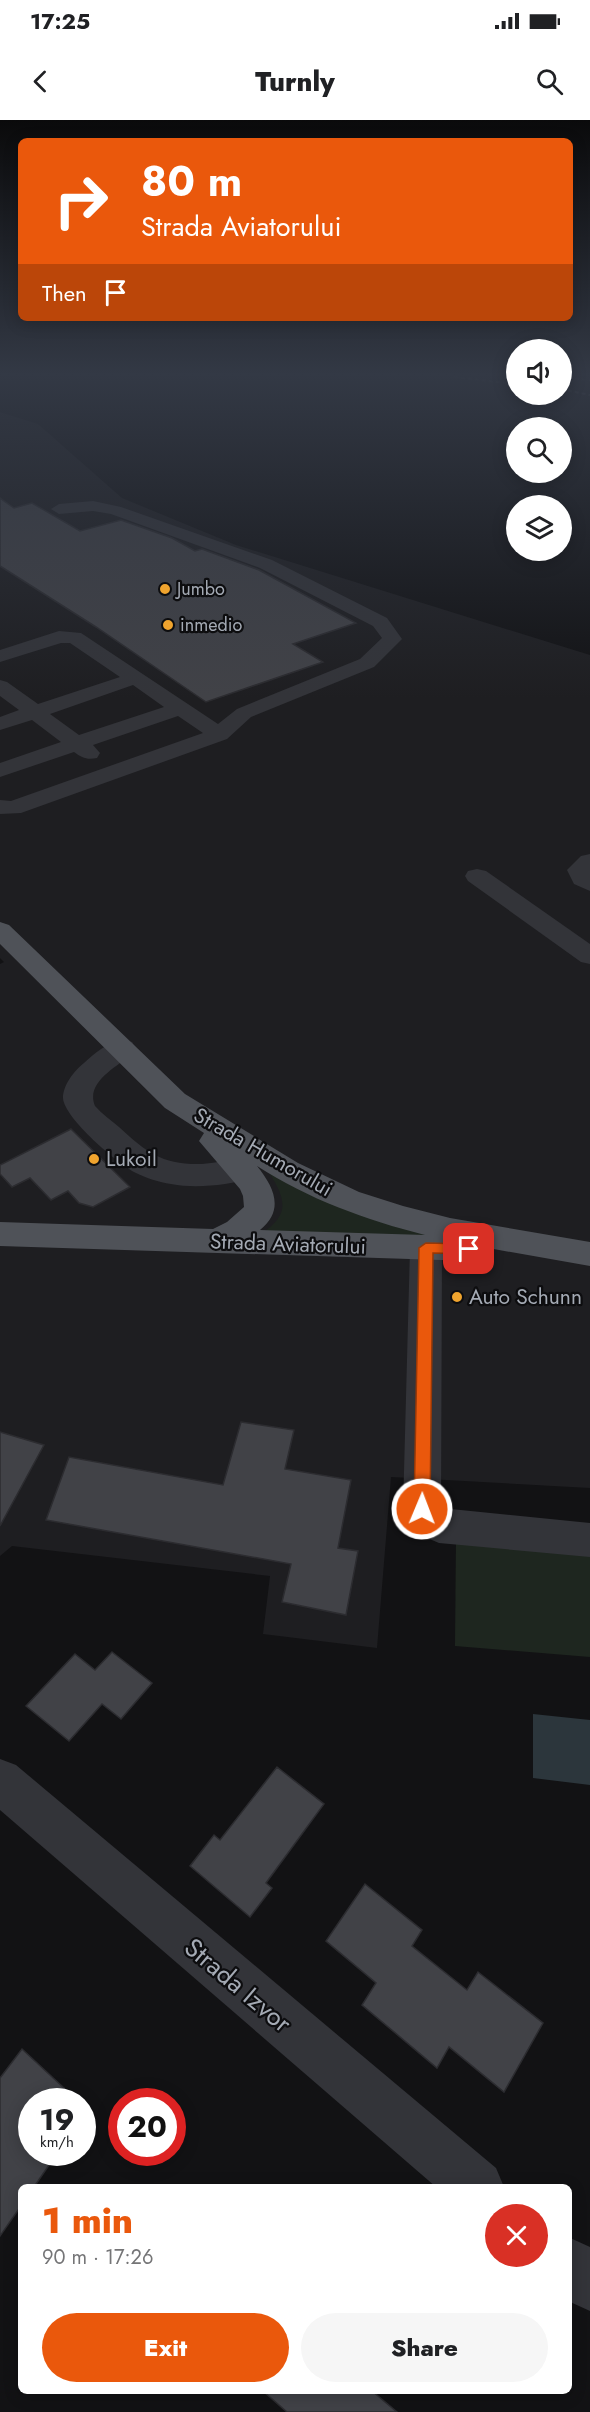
<!DOCTYPE html>
<meta charset="utf-8">
<style>
body{margin:0;font-family:Jost,sans-serif;background:#f6f6f6;color:#202124;height:100vh;display:flex;flex-direction:column;font-size:22px;white-space:nowrap}
*{box-sizing:border-box;margin:0}
p{font-size:20px;color:#757577}
.icon{flex:none;width:33px;height:33px;fill:none;stroke:currentColor;stroke-width:2;stroke-linecap:round;stroke-linejoin:round}
.map{position:relative;flex:1;overflow:hidden}
.panel{position:absolute;left:18px;top:2064px;width:554px;height:210px;display:flex;flex-direction:column;background:#fff;border-radius:9px;box-shadow:0 3px 15px #0003}
.panel>*{flex:none}
.banner{position:absolute;left:18px;top:18px;width:555px;height:183px;border-radius:9px;box-shadow:0 3px 15px #0003;background:#ea580c;color:#fff;overflow:hidden}
.buttons{position:absolute;left:506px;top:219px;display:grid;gap:12px}
.buttons a{display:grid;place-items:center;width:66px;height:66px;border-radius:50%;background:#fff;box-shadow:0 3px 15px #0003;font-size:30px}
.speed{position:absolute;left:18px;top:1968px;display:flex;gap:12px;font-size:30px;font-weight:700;text-align:center}
.speed>*{display:grid;place-content:center;width:78px;height:78px;border-radius:50%;background:#fff;box-shadow:0 3px 15px #0003;line-height:1}
.speed small{font-size:15px;font-weight:400}
.speed .limit{border:9px solid #d22;background:#fff;color:#111}
.pin{position:absolute;display:grid;place-items:center;width:51px;height:51px;color:#fff;margin:-26px;border-radius:12px;box-shadow:0 3px 9px #0006}
.me{position:absolute;width:66px;margin:-33px;rotate:1deg;stroke-linejoin:round;filter:drop-shadow(0 0 4px #0008)}
.turn{display:flex;align-items:center;gap:21px;height:126px;padding:0 24px;font-size:27px}
.turn .icon{width:78px;height:78px;stroke-width:2.5}
.turn b{display:block;font-size:42px;line-height:51px}
.then{display:flex;align-items:center;height:57px;padding:0 24px;background:#0003;gap:12px;font-size:22px}
.round{display:grid;place-items:center;flex:none;width:63px;height:63px;border-radius:32px;background:#f6f6f6}
.overview{display:flex;align-items:center;justify-content:space-between;height:102px;padding:0 24px}
h1{font-size:36px;font-weight:800;line-height:45px;color:#ea580c}
.primary-button{display:flex;gap:12px;margin-top:auto;padding:12px 24px}
.primary-button a{flex:1;height:69px;border-radius:36px;background:#ea580c;color:#fff;font-size:24px;font-weight:800;line-height:69px;text-align:center}
.primary-button a+a{background:#f6f6f6;color:#202124}
.status{display:flex;justify-content:space-between;align-items:center;height:42px;padding:0 30px;background:#fff;direction:ltr}
.status svg{height:16px;fill:currentColor}
header{display:flex;justify-content:space-between;align-items:center;height:78px;padding:0 24px;background:#fff;font-size:27px;font-weight:800}
.map>svg:first-child{display:block}
.built{fill:#1e1e21}
.green{fill:#1e261f}
.water{fill:#2c363c}
.building{fill:#414247;stroke:#2c2c30;stroke-width:1.5}
.lines{fill:none;stroke-linecap:round;stroke-linejoin:round}
.minor{fill:#333439;fill-rule:evenodd}
.major{fill:#4f5258;fill-rule:evenodd}
.rail{stroke:#4a4c52;stroke-width:2;stroke-dasharray:4 3;stroke-linecap:butt}
.route{fill:#ea580c;stroke:#983908;stroke-width:1.5}
.poi-dot{fill:#f0a42e;stroke:#0d0d0f;stroke-width:2}
.labels{text-anchor:middle;stroke-width:4.5;stroke-linejoin:round;paint-order:stroke}
.far-poi-label{font-size:18px;fill:#a4aab4;stroke:#0d0d0f;text-anchor:start}
.street-label{font-size:21px;fill:#a4aab4;stroke:#0d0d0f}
.poi-label{font-size:21px;fill:#a4aab4;stroke:#0d0d0f;text-anchor:start}
.near-street-label{font-size:26px;fill:#a4aab4;stroke:#0d0d0f}
</style>
<div class="status"><b>17:25</b><svg viewBox="0 0 49 12"><path d="M0 12V9h3v3zM5 12V6h3v6zM10 12V3h3v9zM15 12V0h3v12zM26 1h20v11H26zM47 4h2v5h-2z"/></svg></div>
<header><svg class="icon" aria-label="back" viewBox="0 0 24 24"><path d="M15 5l-7 7 7 7"/></svg>Turnly<svg class="icon" aria-label="search" viewBox="0 0 24 24"><circle cx="10" cy="10" r="6"/><path d="M15 15l6 6"/></svg></header>
<div class="map">
<svg width="590" height="2292" viewBox="0 0 590 2292">
<rect width="100%" height="100%" fill="#121214"/>
<!-- built -->
<polygon class="built" points="0,292 38,304 122,378 236,425 590,535 590,1368 391,1357 377,1528 263,1514 270,1456 12,1426 0,1436 0,844 4,842 0,838"/>
<!-- green -->
<g class="green">
<path d="M268,1051L439,1116L256,1117C289,1097 289,1083 268,1051Z"/>
<polygon points="456,1417 590,1427 590,1537 455,1526"/>
</g>
<!-- water -->
<polygon class="water" points="533,1594 590,1600 590,1665 533,1658"/>
<!-- building -->
<g class="building">
<polygon points="0,378 14,388 32,383 80,411 121,400 172,418 195,431 202,429 259,450 356,503 293,524 323,542 206,582 96,507 0,446"/>
<polygon points="71,1009 130,1067 93,1087 79,1083 68,1071 51,1080 30,1058 12,1067 0,1054 0,1045"/>
<polygon points="241,1302 294,1310 285,1349 351,1360 338,1428 358,1431 346,1495 282,1482 291,1444 46,1400 69,1337 223,1365"/>
<polygon points="0,1312 44,1325 0,1406"/>
<polygon points="112,1532 152,1563 121,1599 102,1584 69,1621 26,1586 75,1534 95,1550"/>
<polygon points="277,1647 324,1684 266,1763 272,1768 250,1797 190,1746 214,1715 220,1720"/>
<polygon points="365,1764 422,1810 412,1826 467,1870 478,1852 543,1903 504,1972 449,1927 437,1948 362,1885 376,1863 326,1821"/>
<polygon points="22,1929 79,1982 32,1982 32,2032 58,2032 34,2067 21,2067 21,2086 0,2116 0,1958"/>
<polygon points="263,2271 372,2271 397,2292 287,2292"/>
</g>
<g class="lines">
<!-- minor -->
<g class="minor">
<path d="M93,381L121,387L272,440L387,498L402,519L374,547L251,597L227,619L21,693L0,694V680L11,681L203,613L178,596L93,625L100,633L97,638C87,640 82,638 74,632L0,657V643L61,622L32,600L0,610V597L19,590L0,576V560L7,562L38,584L120,557L70,523H61L0,542V530L59,511L81,513L218,604L237,589L360,539L382,518L373,506L260,448L111,394L93,391L59,394L51,389L59,384ZM133,565L164,587L79,615L50,594Z"/>
<polygon points="590,734 590,771 574,764 567,750 581,736"/>
<polygon points="477,749 486,751 590,824 590,844 581,842 468,761 465,756 468,751"/>
<path d="M122,919L132,922L136,928L132,934C117,947 85,962 95,986C102,994 111,1000 119,1007C147,1033 163,1045 202,1044C219,1043 236,1037 253,1042L257,1050L253,1058C227,1065 197,1069 171,1064C159,1062 146,1058 136,1053C118,1044 64,998 63,978C63,965 74,951 84,943C95,933 107,923 122,919Z"/>
<polygon points="426,1116 438,1119 442,1128 441,1388 590,1403 590,1437 439,1423 413,1412 403,1389 410,1128 414,1119"/>
<polygon points="0,1639 16,1645 496,2048 504,2067 436,2067 0,1690"/>
<polygon points="568,2117 590,2127 590,2191 568,2181"/>
</g>
<!-- major -->
<path class="major" d="M0,802L9,805L185,974L298,1043L359,1072L403,1086L450,1098L590,1122V1146L488,1128L484,1138L472,1141L0,1126V1102L213,1109L227,1102L244,1087L243,1076L240,1069L199,1021L204,1013L165,988L0,824ZM257,1046C308,1079 366,1100 425,1115L260,1110C285,1090 274,1067 257,1046Z"/>
<!-- rail -->
<g class="rail">
<polyline points="454,257 516,264"/>
<polyline points="561,258 590,260"/>
<polyline points="561,269 590,275"/>
</g>
</g>
<!-- sky -->
<linearGradient id="sky" x2="0" y2="1"><stop stop-color="#0a0a0b"/><stop offset="0.44" stop-color="#333945"/><stop offset="1" stop-color="#333945" stop-opacity="0"/></linearGradient>
<rect width="590" height="578" fill="url(#sky)"/>
<!-- route -->
<polygon class="route" points="426,1123 469,1124 475,1129 469,1134 433,1133 430,1389 428,1394 422,1396 417,1394 414,1389 419,1128"/>
<!-- markers -->
<g class="poi-dot">
<circle cx="165" cy="469" r="6"/>
<circle cx="168" cy="505" r="6"/>
<circle cx="94" cy="1039" r="6"/>
<circle cx="457" cy="1177" r="6"/>
</g>
<g class="labels">
<!-- far-poi labels -->
<g class="far-poi-label">
<text x="177" y="475">Jumbo</text>
<text x="180" y="511">inmedio</text>
</g>
<!-- street labels -->
<g class="street-label">
<text transform="translate(263 1032) rotate(30)" y="7">Strada Humorului</text>
<text transform="translate(288 1124) rotate(2)" y="7">Strada Aviatorului</text>
</g>
<!-- poi labels -->
<g class="poi-label">
<text x="106" y="1046">Lukoil</text>
<text x="469" y="1184">Auto Schunn</text>
</g>
<!-- near-street labels -->
<g class="near-street-label">
<text transform="translate(238 1865) rotate(40)" y="9">Strada Izvor</text>
</g>
</g>
</svg>
<div class="buttons">
<a><svg class="icon" aria-label="sound" viewBox="0 0 24 24"><path d="M4 9h4l5-4v14l-5-4H4zM17 9q2 3 0 6"/></svg></a>
<a><svg class="icon" aria-label="search" viewBox="0 0 24 24"><circle cx="10" cy="10" r="6"/><path d="M15 15l6 6"/></svg></a>
<a><svg class="icon" aria-label="layers" viewBox="0 0 24 24"><path d="M12 4l9 5-9 5-9-5zM3 14l9 5 9-5"/></svg></a>
</div>
<div class="speed"><div>19<small>km/h</small></div><div class="limit">20</div></div>
<div class="pin" style="left:469px;top:1129px;background:#d93025"><svg class="icon" aria-label="arrive" viewBox="0 0 24 24"><path d="M6 21V4h12l-3 4 3 4H6"/></svg></div>
<svg class="me" style="left:422px;top:1389px" viewBox="-20 -20 40 40"><circle r="17" fill="#ea580c" stroke="#fff" stroke-width="3"/><path d="M0-11L8 9 0 5-8 9z" fill="#fff"/></svg>
<div class="banner">
<div class="turn"><svg class="icon" aria-label="right" viewBox="0 0 24 24"><path d="M7 20v-9h11M14 6l5 5-5 5"/></svg><div><b>80 m</b>Strada Aviatorului</div></div>
<div class="then">Then<svg class="icon" aria-label="arrive" viewBox="0 0 24 24"><path d="M6 21V4h12l-3 4 3 4H6"/></svg></div>
</div>
<section class="panel">
<div class="overview"><div><h1>1 min</h1><p>90 m · 17:26</p></div><a class="round" style="background:#d93025;color:#fff"><svg class="icon" aria-label="close" viewBox="0 0 24 24"><path d="M6 6l12 12M18 6L6 18"/></svg></a></div>
<div class="primary-button"><a>Exit</a><a>Share</a></div>
</section>
</div>
